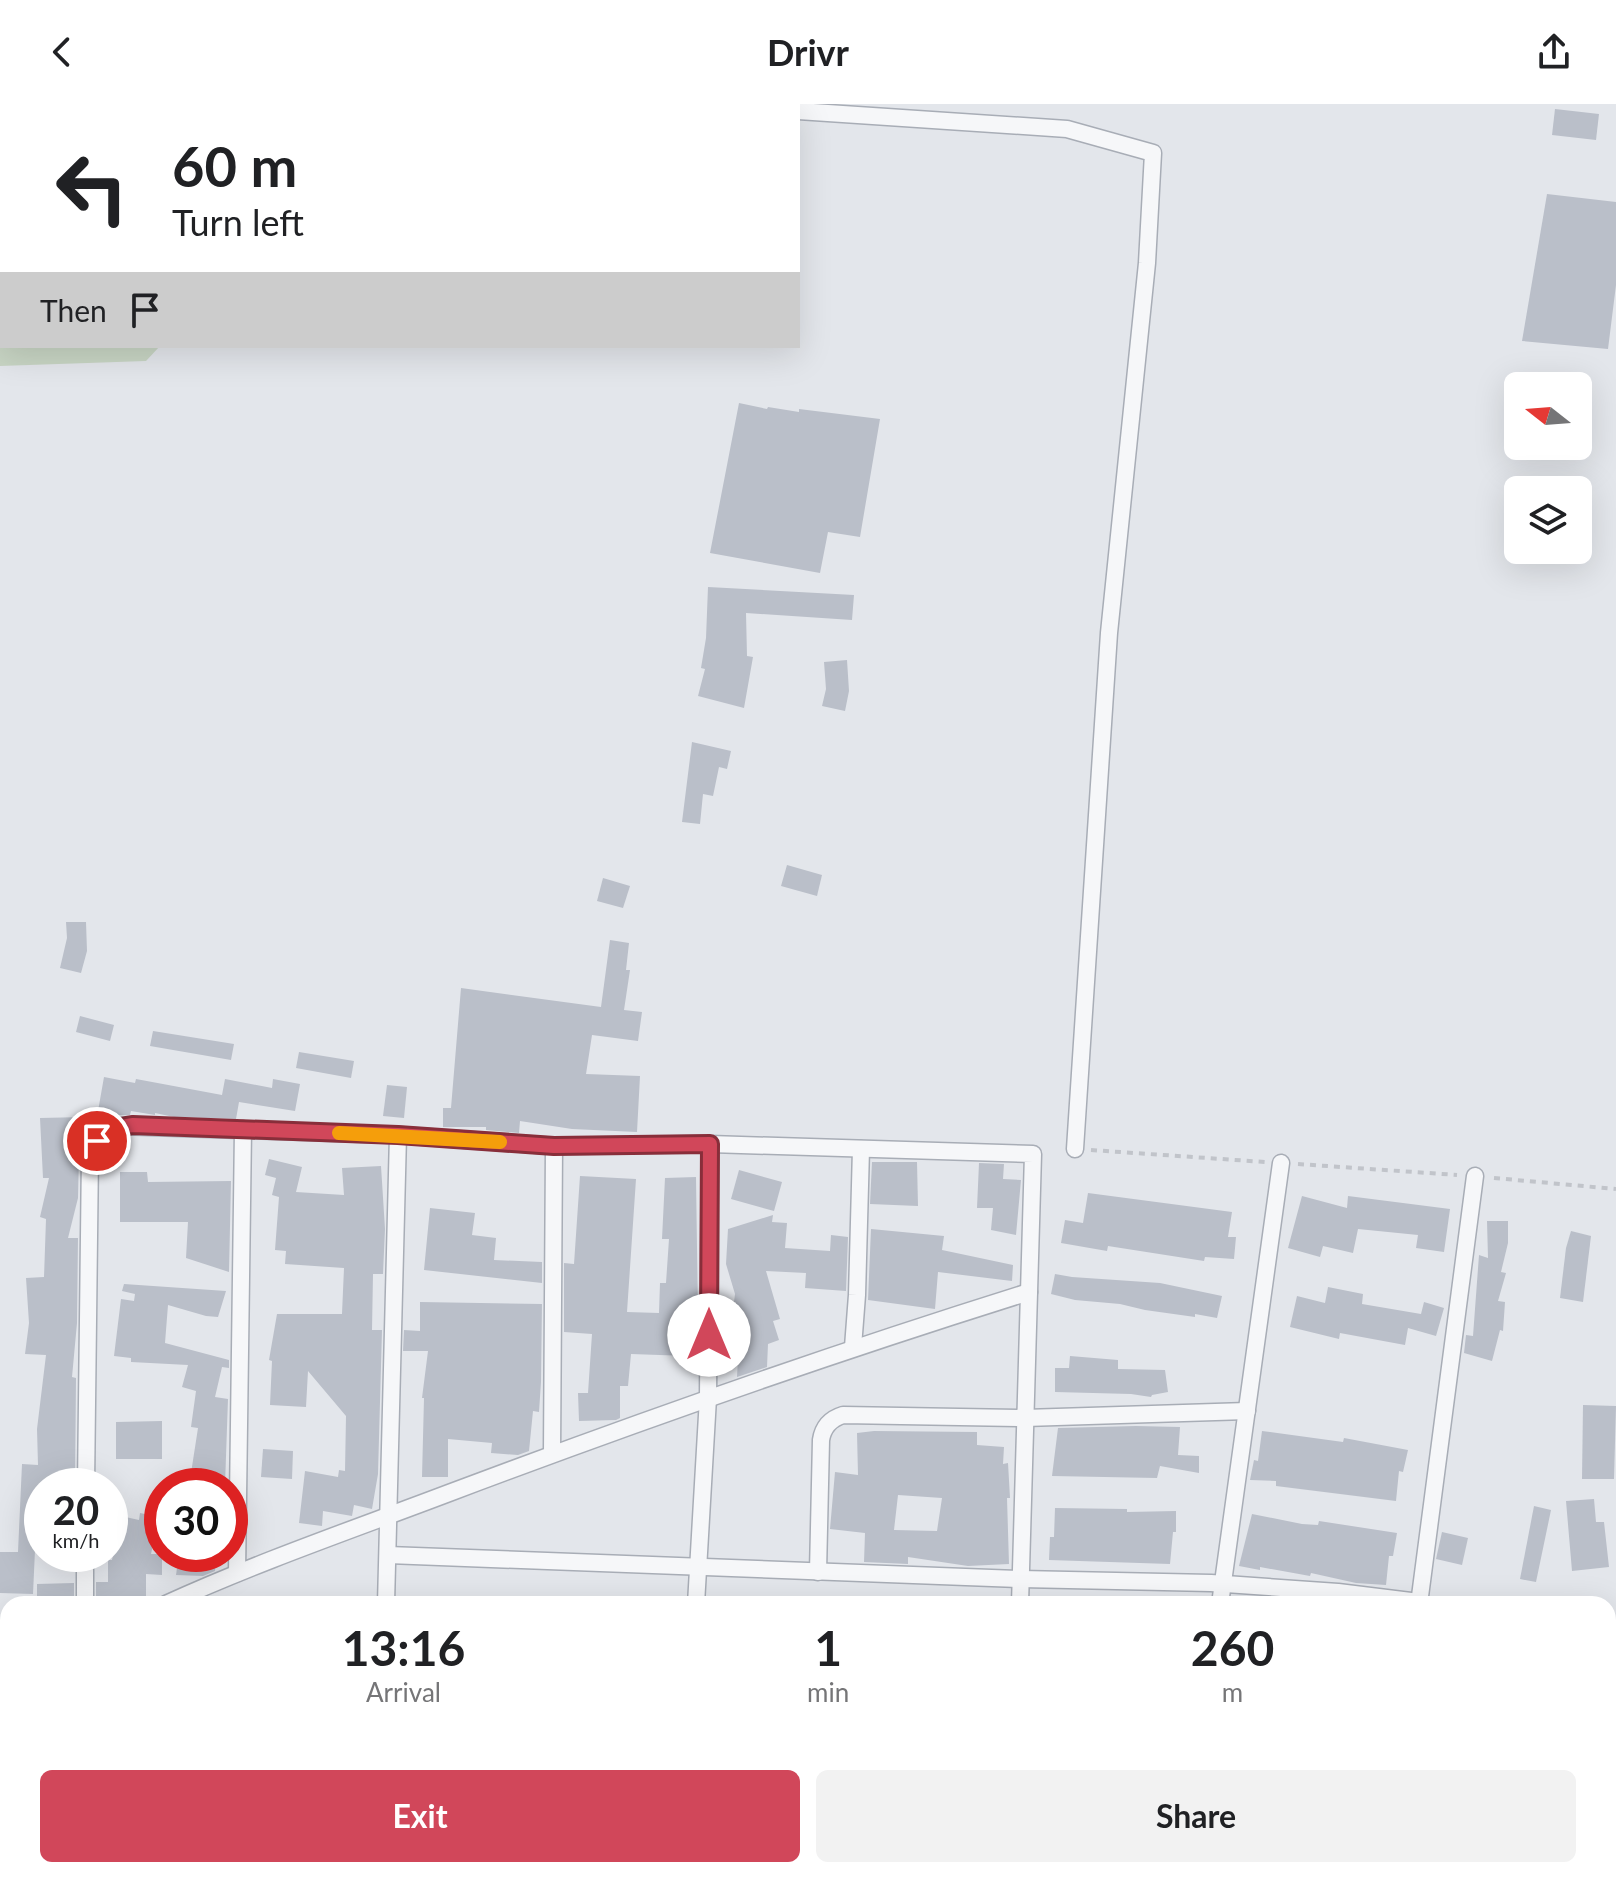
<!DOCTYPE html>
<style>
body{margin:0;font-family:Lato,sans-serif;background:#f2f2f2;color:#202124;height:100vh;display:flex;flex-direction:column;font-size:30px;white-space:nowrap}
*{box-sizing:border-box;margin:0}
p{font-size:26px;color:#757577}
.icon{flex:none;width:44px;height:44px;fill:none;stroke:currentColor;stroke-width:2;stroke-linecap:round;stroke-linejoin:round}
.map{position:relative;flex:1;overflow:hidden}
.details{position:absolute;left:0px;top:1492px;width:1616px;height:282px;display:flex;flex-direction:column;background:#fff;border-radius:24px 24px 0 0;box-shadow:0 8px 32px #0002}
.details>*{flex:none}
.top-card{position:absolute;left:0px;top:0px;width:800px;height:244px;box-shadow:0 8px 32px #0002;background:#fff;color:#202124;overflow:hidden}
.needle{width:52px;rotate:287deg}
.fabs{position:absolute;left:1504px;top:268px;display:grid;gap:16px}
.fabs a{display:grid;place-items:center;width:88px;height:88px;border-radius:12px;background:#fff;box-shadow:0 8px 32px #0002;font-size:40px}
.speed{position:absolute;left:24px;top:1364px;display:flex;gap:16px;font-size:40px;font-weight:700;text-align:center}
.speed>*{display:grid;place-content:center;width:104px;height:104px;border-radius:50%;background:#fff;box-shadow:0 8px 32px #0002;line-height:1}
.speed small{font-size:20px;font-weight:400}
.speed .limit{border:12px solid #d22;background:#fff;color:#111}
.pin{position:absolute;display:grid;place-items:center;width:68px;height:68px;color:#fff;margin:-34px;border:4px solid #fff;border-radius:50%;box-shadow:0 2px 8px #0007}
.me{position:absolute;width:88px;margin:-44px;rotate:0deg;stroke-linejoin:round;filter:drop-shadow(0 0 6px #0008)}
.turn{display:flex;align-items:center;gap:28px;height:168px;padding:0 40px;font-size:36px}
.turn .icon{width:104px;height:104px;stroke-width:2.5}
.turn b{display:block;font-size:56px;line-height:68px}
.then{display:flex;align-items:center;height:76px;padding:0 40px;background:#0003;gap:16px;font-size:30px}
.eta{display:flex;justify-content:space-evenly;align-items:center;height:136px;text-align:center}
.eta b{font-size:48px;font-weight:700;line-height:56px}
.primary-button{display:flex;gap:16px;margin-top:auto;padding:16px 40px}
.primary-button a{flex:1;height:92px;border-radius:12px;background:#d1475a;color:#fff;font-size:32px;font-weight:700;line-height:92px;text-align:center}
.primary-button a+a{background:#f2f2f2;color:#202124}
header{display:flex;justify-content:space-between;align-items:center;height:104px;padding:0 40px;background:#fff;font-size:36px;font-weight:700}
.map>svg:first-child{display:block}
.green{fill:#c8d5c4}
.building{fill:#babfc9;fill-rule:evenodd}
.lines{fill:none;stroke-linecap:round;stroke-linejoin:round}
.lane-casing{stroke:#a8adb6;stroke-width:11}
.street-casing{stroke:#a8adb6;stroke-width:19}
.secondary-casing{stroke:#a8adb6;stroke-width:27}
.path{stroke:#c1c4ca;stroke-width:4;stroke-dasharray:6 6;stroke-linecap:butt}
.lane{stroke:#f6f7f9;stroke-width:8}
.street{stroke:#f6f7f9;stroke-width:16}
.secondary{stroke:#fff;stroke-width:24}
.route-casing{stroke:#882e3a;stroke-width:20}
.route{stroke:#d1475a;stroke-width:14}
.slow{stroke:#f59e0b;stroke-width:14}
</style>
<header><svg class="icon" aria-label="back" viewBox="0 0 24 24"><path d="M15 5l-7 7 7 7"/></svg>Drivr<svg class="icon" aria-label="share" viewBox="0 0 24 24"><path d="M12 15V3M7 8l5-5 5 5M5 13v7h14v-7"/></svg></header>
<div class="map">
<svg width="1616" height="1773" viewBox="0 0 1616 1773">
<rect width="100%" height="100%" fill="#e3e6eb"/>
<!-- green -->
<g class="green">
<polygon points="0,0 211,0 2,2 2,242 160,242 146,257 0,262"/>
<polygon points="214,0 431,0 223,2"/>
</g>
<!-- building -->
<g class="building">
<polygon points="1555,5 1599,10 1596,36 1552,31"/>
<polygon points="1547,90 1616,98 1616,181 1608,245 1522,237"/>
<polygon points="739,299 767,305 768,303 799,308 799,305 880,315 860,433 828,428 820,469 710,449"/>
<polygon points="708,483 854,491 852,516 746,509 747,552 753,553 744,604 698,592 705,565 701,564 706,534"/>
<polygon points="847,556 849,587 845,607 822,602 826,585 824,558"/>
<polygon points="692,638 731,647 727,665 719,663 713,692 703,690 700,720 682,718"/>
<polygon points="787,761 822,771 817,792 781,782"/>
<polygon points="603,774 630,782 623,804 597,797"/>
<polygon points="66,818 86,818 87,847 81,869 60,864 67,834"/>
<polygon points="610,836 629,839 626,866 630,866 624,906 642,908 638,937 592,931 586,970 640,972 637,1028 572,1025 520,1017 519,1029 486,1026 486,1023 443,1023 443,1004 451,1004 461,884 601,903"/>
<polygon points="80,912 114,921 110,937 76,928"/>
<polygon points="153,927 234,940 231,956 150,942"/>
<polygon points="299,948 354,957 351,974 296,964"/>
<polygon points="104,973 135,979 136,975 222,991 225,975 272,984 273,975 300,980 295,1007 239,998 236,1015 174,1013 155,1009 155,1011 131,1007 130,1011 119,1011 98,1007"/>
<polygon points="387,981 407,983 404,1014 383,1012"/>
<polygon points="84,1013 85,1037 79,1050 78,1094 68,1134 78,1134 77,1219 72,1273 76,1274 75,1382 42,1382 42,1446 35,1446 33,1490 0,1489 0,1448 18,1448 22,1360 38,1361 37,1325 46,1251 25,1250 29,1219 26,1174 44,1173 46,1115 40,1113 49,1074 43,1074 40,1014"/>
<polygon points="269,1055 302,1063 296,1088 344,1091 342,1064 381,1062 385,1125 383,1170 373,1170 372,1226 382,1226 378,1370 372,1405 354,1401 352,1412 323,1407 322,1422 299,1419 305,1367 338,1373 339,1366 345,1367 346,1312 308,1267 306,1303 270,1301 272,1257 269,1256 277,1210 342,1210 344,1164 285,1160 286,1147 275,1146 279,1093 272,1091 276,1074 265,1071"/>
<polygon points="872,1058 917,1058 918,1102 870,1100"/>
<polygon points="979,1059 1004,1060 1003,1075 1021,1076 1016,1131 991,1126 993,1104 977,1104"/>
<polygon points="739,1066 782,1078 774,1107 731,1095"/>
<polygon points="120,1068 147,1068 148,1078 231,1077 229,1168 186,1154 188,1118 120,1118"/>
<polygon points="580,1072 636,1075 627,1208 659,1209 660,1179 666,1179 669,1135 662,1135 665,1074 696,1073 698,1212 690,1212 688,1252 631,1250 628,1282 620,1282 620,1314 616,1316 579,1317 578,1289 588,1289 592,1230 564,1228 564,1159 574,1160"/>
<polygon points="1088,1089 1232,1108 1228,1133 1236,1133 1234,1155 1205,1153 1204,1157 1108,1142 1107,1147 1061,1139 1065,1116 1083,1119"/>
<polygon points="1302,1092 1347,1104 1348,1092 1450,1105 1444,1148 1416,1144 1418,1131 1358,1125 1353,1149 1323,1142 1320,1153 1288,1144"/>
<polygon points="430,1104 475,1109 472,1131 496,1134 494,1156 542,1158 542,1179 424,1166"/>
<polygon points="773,1111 772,1118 787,1119 785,1144 830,1147 831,1131 848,1133 846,1187 805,1184 806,1169 766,1167 780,1215 773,1217 779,1236 768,1240 767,1263 737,1273 738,1255 734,1241 736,1198 734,1198 735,1190 726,1160 728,1125"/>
<polygon points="1487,1117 1508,1117 1508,1139 1501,1168 1506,1169 1498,1197 1505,1198 1503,1227 1500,1226 1492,1257 1464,1249 1466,1231 1473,1232 1479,1151 1488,1154"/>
<polygon points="871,1125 944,1132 942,1146 1013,1161 1012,1177 938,1168 935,1205 868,1196"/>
<polygon points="1571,1127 1591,1132 1583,1198 1560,1194 1566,1144"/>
<polygon points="1055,1170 1072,1173 1160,1179 1222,1192 1217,1214 1195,1210 1195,1213 1145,1206 1120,1200 1075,1196 1051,1190"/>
<polygon points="124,1180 226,1187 218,1213 206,1212 168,1201 165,1239 229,1256 229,1264 222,1263 215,1293 228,1295 225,1381 189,1382 198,1324 191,1323 196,1287 182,1283 188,1261 131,1258 131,1254 114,1252 121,1195 134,1197 135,1190 122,1187"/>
<polygon points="1328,1183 1363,1190 1362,1200 1421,1210 1424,1198 1444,1204 1436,1232 1408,1224 1405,1241 1340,1229 1339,1235 1290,1223 1297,1192 1325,1199"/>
<polygon points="542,1197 541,1278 539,1308 533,1307 529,1347 518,1351 491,1349 492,1339 448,1335 448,1373 422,1373 424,1294 422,1294 428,1247 403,1247 404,1226 420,1227 420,1198 542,1200"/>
<polygon points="1070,1252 1118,1256 1118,1265 1165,1266 1168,1288 1152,1291 1151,1293 1131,1290 1055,1288 1055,1264 1069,1264"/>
<polygon points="1583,1301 1616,1302 1614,1375 1582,1375"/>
<polygon points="162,1317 162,1355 116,1355 116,1318"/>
<polygon points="1136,1322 1180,1323 1178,1351 1199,1352 1199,1369 1160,1362 1157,1374 1052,1372 1058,1324"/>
<path d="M874,1327L977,1328V1341L1004,1343L1003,1360L1008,1359L1010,1394H1007L1009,1460L968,1462L908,1453V1460L864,1458L865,1429L830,1425L835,1368L858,1371L857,1329ZM898,1391L942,1394L937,1427L894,1426Z"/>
<polygon points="1262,1327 1343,1338 1344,1334 1408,1346 1403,1368 1399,1367 1396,1397 1276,1382 1276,1377 1250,1376 1254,1356 1258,1357"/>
<polygon points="263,1345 293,1347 292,1375 261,1373"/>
<polygon points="1594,1395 1596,1418 1604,1418 1609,1463 1572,1467 1566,1397"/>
<polygon points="1534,1402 1551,1406 1536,1478 1520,1475"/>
<polygon points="1055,1404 1127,1405 1127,1408 1176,1407 1176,1428 1173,1428 1170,1460 1049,1456 1050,1433 1054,1433"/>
<polygon points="140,1409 159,1413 151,1450 162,1450 162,1471 146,1470 146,1497 96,1498 96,1478 108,1478 108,1456 112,1456 121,1412 139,1416"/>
<polygon points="1252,1410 1302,1420 1318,1421 1319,1417 1397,1429 1393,1452 1389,1452 1386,1481 1356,1479 1311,1469 1310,1472 1260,1463 1260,1466 1239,1462"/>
<polygon points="1442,1428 1468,1434 1462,1461 1436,1455"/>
<polygon points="179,1450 216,1450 215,1467 203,1472 176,1471"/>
<polygon points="74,1479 74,1500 37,1500 37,1480"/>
</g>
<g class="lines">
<defs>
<g id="lane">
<polyline points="168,0 171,2"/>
<polyline points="193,2 194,0"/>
</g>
<g id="street">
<polyline points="689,0 719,2"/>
<polyline points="798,7 1067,25 1153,49 1147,159 1109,529 1075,1045"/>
<polyline points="853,1243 857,1191 861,1045"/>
<polyline points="552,1350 554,1042"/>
<path d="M86,1382L90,1050C98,1036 105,1029 120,1022L398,1031L554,1042L710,1040L1033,1050L1020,1500"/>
<polyline points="388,1451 1021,1475 1211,1479 1338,1488 1419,1498"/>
<path d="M818,1468L821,1336C823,1323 830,1315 843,1311L1025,1314L1247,1307"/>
<polyline points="237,1469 243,1025"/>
<polyline points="85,1500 85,1450"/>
<path d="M166,1500C258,1458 354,1425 449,1389C640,1317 834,1249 1029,1188"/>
<polyline points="386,1500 398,1031"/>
<polyline points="696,1500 708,1294 710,1040"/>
<polyline points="1220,1500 1281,1059"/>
<polyline points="1419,1500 1475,1072"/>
<polyline points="0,1613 8,1613"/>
<polyline points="207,1766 224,1773"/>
<polyline points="384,1766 384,1773"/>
<polyline points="537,1766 537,1773"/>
<polyline points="74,1773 74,1766"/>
<polyline points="689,1773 689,1766"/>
<polyline points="844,1773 845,1766"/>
<polyline points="1010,1773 1010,1766"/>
<polyline points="1182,1773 1183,1766"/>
<polyline points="1383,1773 1384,1766"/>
</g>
<g id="secondary">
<polyline points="1608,1700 1616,1694"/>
<polyline points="1507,1773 1517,1766"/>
</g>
</defs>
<!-- lane casing -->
<use href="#lane" class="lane-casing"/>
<!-- street casing -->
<use href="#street" class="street-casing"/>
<!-- secondary casing -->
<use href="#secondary" class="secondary-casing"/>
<!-- path -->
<g class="path">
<polyline points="1091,1046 1265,1058"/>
<polyline points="1298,1060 1457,1071"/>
<polyline points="1494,1074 1616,1085"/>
</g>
<!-- lane -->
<use href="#lane" class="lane"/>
<!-- street -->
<use href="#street" class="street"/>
<!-- secondary -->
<use href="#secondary" class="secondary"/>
</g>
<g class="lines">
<defs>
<path id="route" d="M97,1037C108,1027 117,1023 133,1021L398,1031L554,1042L710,1040L709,1231"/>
</defs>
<!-- route casing -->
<use href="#route" class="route-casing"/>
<!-- route -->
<use href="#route" class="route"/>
<!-- slow -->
<polyline class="slow" points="339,1029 500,1038"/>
</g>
</svg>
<div class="fabs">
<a><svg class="needle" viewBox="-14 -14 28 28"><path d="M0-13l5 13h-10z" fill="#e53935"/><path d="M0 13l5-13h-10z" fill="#757577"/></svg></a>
<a><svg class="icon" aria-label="layers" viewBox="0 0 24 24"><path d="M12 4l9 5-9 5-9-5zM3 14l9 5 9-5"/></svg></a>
</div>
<div class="speed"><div>20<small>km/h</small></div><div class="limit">30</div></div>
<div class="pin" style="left:97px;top:1037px;background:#d93025"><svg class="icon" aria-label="arrive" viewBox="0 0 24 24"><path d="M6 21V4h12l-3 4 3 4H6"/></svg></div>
<svg class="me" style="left:709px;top:1231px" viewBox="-20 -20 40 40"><circle r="19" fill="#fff"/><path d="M0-13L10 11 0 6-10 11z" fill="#d1475a"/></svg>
<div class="top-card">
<div class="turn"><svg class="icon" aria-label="left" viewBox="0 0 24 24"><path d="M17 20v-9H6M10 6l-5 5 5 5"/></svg><div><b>60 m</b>Turn left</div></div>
<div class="then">Then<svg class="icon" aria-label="arrive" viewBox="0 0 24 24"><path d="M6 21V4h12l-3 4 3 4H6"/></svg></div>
</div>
<section class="details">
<div class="eta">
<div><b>13:16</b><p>Arrival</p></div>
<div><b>1</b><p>min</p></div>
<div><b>260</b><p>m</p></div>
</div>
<div class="primary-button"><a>Exit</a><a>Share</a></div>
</section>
</div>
